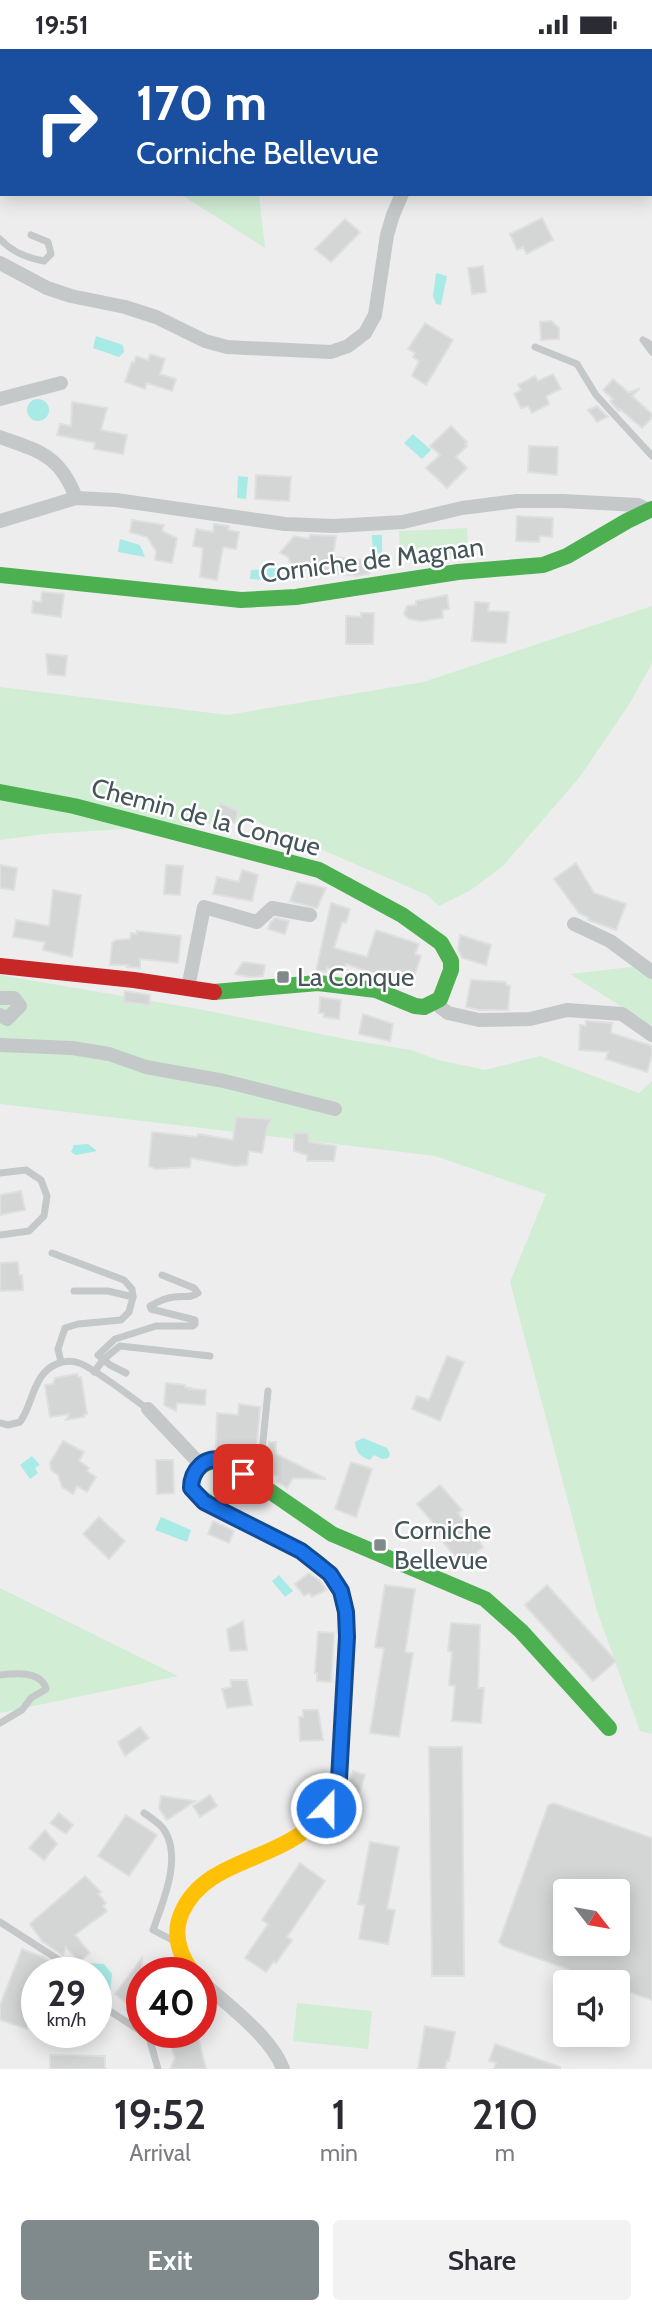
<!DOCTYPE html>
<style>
body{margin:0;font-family:Cabin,sans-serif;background:#f2f2f3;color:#2b2b33;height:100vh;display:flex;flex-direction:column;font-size:26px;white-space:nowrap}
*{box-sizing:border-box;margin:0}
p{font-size:23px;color:#7c7c81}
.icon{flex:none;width:38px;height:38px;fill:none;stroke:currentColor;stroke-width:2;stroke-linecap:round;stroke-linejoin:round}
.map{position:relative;height:2020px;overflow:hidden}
.drawer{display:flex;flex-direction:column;background:#fff;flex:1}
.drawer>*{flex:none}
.hud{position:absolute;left:0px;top:0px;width:653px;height:147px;box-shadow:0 4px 18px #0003;background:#1a4fa0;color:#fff;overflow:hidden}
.needle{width:46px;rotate:121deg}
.controls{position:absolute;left:553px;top:1830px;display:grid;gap:14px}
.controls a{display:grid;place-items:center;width:77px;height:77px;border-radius:7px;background:#fff;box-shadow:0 4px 18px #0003;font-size:35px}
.speed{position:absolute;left:21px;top:1908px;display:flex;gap:14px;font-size:35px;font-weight:700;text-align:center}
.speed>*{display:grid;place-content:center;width:91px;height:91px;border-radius:50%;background:#fff;box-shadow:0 4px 18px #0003;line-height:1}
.speed small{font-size:18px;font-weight:400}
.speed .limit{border:10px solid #d22;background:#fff;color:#111}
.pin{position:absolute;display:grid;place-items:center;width:60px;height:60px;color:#fff;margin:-30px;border-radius:14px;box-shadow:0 4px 10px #0006}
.me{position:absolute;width:77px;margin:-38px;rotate:22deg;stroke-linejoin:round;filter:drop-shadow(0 0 5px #0008)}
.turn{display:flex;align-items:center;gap:24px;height:147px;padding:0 21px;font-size:32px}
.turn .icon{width:91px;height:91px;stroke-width:2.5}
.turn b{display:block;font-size:49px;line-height:60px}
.eta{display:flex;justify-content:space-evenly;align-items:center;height:119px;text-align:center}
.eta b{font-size:42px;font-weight:600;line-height:49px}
.cta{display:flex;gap:14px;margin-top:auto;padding:14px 21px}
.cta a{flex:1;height:80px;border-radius:7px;background:#808a8d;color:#fff;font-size:28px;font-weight:600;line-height:80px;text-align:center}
.cta a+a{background:#f2f2f3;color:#2b2b33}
.status{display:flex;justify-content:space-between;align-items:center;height:49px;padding:0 35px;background:#fff;direction:ltr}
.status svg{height:19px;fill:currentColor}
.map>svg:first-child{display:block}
.green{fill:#d1edd4}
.water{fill:#a7eae6}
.building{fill:#d4d5d5;stroke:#dfdfe0;stroke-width:2;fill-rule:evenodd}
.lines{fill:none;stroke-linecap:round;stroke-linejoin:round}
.lane{stroke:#c4c8c9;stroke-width:7}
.street{stroke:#c4c8c9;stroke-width:14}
.fast{stroke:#4caf50;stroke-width:16}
.slow{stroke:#ffc107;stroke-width:16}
.jam{stroke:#c62828;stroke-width:16}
.route-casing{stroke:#114b97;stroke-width:18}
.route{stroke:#1a73e8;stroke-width:12}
.poi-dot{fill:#808a8d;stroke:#fff;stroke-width:2.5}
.labels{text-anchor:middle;stroke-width:5;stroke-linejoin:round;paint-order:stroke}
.street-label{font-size:26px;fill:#455559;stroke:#fff}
.poi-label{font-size:26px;fill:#455559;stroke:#fff;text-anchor:start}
</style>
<div class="status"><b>19:51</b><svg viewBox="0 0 49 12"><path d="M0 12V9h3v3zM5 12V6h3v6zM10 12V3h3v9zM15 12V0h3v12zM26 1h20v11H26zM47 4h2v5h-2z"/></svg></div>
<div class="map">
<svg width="652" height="2020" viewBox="0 0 652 2020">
<rect width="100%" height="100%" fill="#eeeded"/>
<!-- green -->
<g class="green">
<rect x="84" y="0" width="159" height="2"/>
<polygon points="180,145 259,145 265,199"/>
<polygon points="467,479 468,509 400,512 399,482"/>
<polygon points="652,557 652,614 630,654 579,729 503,817 471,841 439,857 427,846 255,772 44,785 0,791 0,638 228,666 423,633"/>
<polygon points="652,913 652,977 570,925 648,916"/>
<polygon points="0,926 204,961 350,991 411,1001 438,1011 485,1021 540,1007 639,1044 652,1032 652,1685 640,1682 597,1562 510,1233 546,1145 435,1107 0,1055"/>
<polygon points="0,1539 178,1627 0,1664"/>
<polygon points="297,1954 372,1962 368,2000 293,1992"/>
</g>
<!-- water -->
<g class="water">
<polygon points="436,224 447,227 441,256 436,255 433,247"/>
<polygon points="96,287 123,296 124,303 119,308 93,299"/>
<circle cx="38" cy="361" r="11"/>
<polygon points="413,385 431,401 422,410 404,394"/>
<polygon points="238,427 248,428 246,450 237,449"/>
<polygon points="372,486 382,486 382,509 373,509"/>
<polygon points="120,490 140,496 145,508 118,503"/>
<polygon points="273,512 279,523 274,532 250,530 251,521 268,520"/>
<polygon points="88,1095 97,1102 76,1106 71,1103 74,1096"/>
<path d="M363,1389L387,1399L390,1405L388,1409L382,1410L374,1406L370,1411C360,1408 356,1403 355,1393Z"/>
<polygon points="32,1407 40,1416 35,1419 38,1424 30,1430 20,1416"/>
<polygon points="161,1468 191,1481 187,1493 155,1481"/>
<polygon points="279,1526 293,1542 285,1548 272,1532"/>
<polygon points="85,1914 104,1915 112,1925 110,1944 96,1937 96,1923 88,1923"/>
</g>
<!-- building -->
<g class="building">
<polygon points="542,169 553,191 527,205 523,198 517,201 510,185"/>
<polygon points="345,170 360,183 331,213 315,200"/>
<polygon points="483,217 486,243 472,245 468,219"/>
<polygon points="551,272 559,279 559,290 541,291 540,273"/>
<polygon points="425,274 453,291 426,336 412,327 419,312 413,308 415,304 408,300"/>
<polygon points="150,305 165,310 160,325 176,330 172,342 147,334 145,340 125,333 132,313 134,314 136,307 148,311"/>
<polygon points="553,325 561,340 546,347 549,355 532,364 528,357 521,359 514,345 521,341 518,336 535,327 538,332"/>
<polygon points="613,330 629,344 640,339 632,347 652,365 652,369 642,379 620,360 619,362 610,352 613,350 603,341"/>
<polygon points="72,353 107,359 101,381 127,386 123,405 94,400 95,394 57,386 60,375 71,377"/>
<polygon points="597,357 608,368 597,373 588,361"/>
<polygon points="451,377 467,393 465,395 467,397 456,408 467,419 447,439 426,419 440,406 430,397"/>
<polygon points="529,397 558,398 557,426 528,423"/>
<polygon points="256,426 291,428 289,452 255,450"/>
<polygon points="517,467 553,469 552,488 540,487 539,493 516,492"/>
<polygon points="132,471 164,476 162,482 177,489 172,514 155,511 156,502 147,488 130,483"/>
<polygon points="214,475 229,477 228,481 239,483 236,500 223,498 217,531 200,528 203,499 193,497 196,480 213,483"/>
<polygon points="310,486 336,487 333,508 369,512 369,525 356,527 292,519 288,508 280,504 294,487 309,490"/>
<polygon points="42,543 64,545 61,568 32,564 33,552 41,553"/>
<polygon points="447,546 449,560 442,561 443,569 422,572 409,570 404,565 407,557 416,556 416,552"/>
<polygon points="475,553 489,554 488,562 509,563 506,594 472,592"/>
<polygon points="361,564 374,564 373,595 346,595 346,567 361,568"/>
<polygon points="46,605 67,607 65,627 48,625"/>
<polygon points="220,754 238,762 235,774 216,767"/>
<polygon points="576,814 594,844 626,855 616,881 588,871 589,869 579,864 554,830"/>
<polygon points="0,816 17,819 14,841 0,839"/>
<polygon points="166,816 183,817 180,846 164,845"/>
<polygon points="242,821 258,826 252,852 213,845 217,828 239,833"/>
<polygon points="297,833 326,839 317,859 290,852"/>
<polygon points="53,841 81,846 72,908 43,901 45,893 13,888 16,871 49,877"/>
<polygon points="331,854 350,860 346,874 342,873 334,899 367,908 376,881 419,895 415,905 421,907 411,937 346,915 343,923 327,919 326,923 316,922"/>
<polygon points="275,869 289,872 285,885 268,880 270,874"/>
<polygon points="137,882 181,887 178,914 140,910 140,919 127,918 128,916 110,916 112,894 116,891 130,890 131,884 137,885"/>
<polygon points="460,886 491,896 486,916 462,909 458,900"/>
<polygon points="243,913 265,916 263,927 249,928 235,925"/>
<polygon points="471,931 506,933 506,936 510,937 508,961 480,961 466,958"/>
<polygon points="125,942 150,946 149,956 124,953"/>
<polygon points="320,948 341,951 339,970 324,968 324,964 319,964"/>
<polygon points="363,965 393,975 390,992 359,985"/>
<polygon points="586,972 612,974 611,984 652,997 652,1006 647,1023 606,1010 608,1003 579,1001 580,976 586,977"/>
<polygon points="236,1068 272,1070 267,1078 262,1104 249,1102 247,1116 235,1117 191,1109 190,1118 156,1120 149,1117 152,1083 197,1088 198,1085 233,1091"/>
<polygon points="294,1084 308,1084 309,1093 336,1097 334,1112 307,1112 307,1106 294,1102"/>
<polygon points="21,1142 25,1161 0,1166 0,1146"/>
<polygon points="18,1213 19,1226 22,1226 23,1241 0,1242 0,1214"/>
<polygon points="447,1307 464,1313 440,1372 412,1360 417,1347 429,1351"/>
<polygon points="77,1325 78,1328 81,1328 87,1365 84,1366 84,1368 66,1371 69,1365 50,1368 45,1336 53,1335 55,1329"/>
<polygon points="166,1334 185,1336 185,1338 191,1339 190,1340 206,1341 205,1356 177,1354 176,1362 164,1356"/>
<polygon points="239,1355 260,1358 255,1415 232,1402 216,1398 217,1364 238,1366"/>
<polygon points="63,1392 84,1403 79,1412 89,1419 87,1422 96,1428 87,1443 77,1437 73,1445 62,1438 58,1426 51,1421 50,1414"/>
<polygon points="269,1393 276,1393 276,1405 326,1430 293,1429 287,1439 277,1432 278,1428 266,1422"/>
<polygon points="156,1411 173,1411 174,1444 157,1445"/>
<polygon points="351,1413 372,1420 356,1468 335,1460"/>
<polygon points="440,1436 462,1461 458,1464 483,1498 462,1516 435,1483 439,1481 417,1455"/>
<polygon points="99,1468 125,1492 109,1510 83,1485"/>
<polygon points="213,1472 234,1482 229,1494 208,1485"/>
<polygon points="309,1524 321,1533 326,1541 312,1548 309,1544 304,1547 295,1535"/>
<polygon points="385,1536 415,1540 405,1603 413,1604 399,1688 370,1684 384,1599 375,1598"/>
<polygon points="547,1536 616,1612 593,1632 525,1556"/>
<polygon points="243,1572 247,1601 230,1602 227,1580"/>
<polygon points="451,1574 480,1576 478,1639 484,1639 481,1674 452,1672 455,1637 449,1636 452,1603 448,1602"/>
<polygon points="318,1583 334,1584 331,1633 317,1632 317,1624 315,1624"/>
<polygon points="231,1631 247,1631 252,1656 227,1659 222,1640 231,1638"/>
<polygon points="303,1661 318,1661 323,1691 300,1692 299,1668 303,1668"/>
<polygon points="140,1678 149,1689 125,1707 118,1693"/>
<polygon points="429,1698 462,1698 464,1927 432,1927"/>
<polygon points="353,1722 365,1726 358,1748 346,1745"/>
<polygon points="210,1746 217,1757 200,1768 193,1757"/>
<polygon points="161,1747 195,1752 167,1771 159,1759"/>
<path d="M553,1754L652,1789V1951L618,1939V1934H563L568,1920L503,1897L499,1893L548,1757ZM565,1843H618V1895H565Z"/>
<polygon points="59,1764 73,1776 66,1785 50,1774"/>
<polygon points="126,1766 157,1786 129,1827 98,1807"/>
<polygon points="45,1781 57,1795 44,1811 29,1799"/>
<polygon points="370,1793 399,1798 387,1860 395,1861 388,1895 359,1890 365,1856 358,1855"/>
<polygon points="300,1814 325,1832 287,1888 292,1891 276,1914 274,1912 266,1923 245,1909 268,1875 262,1871"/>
<polygon points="85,1827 101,1843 98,1845 106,1854 103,1857 107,1862 75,1886 90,1904 79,1913 66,1898 63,1906 43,1893 30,1875"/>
<polygon points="22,1900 43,1908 67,1923 37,1923 37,1977 29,1975 27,1980 0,1971 0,1956"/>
<polygon points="142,1909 142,1966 115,1945"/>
<polygon points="425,1977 455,1983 449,2012 447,2011 445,2020 418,2020"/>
<polygon points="167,1983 197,1983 206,2020 170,2020 175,2009"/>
<polygon points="495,1995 560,2018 560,2020 494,2020 496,2014 489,2012"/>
<polygon points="50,2006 105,2007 105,2020 50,2020"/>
</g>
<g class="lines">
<!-- lane -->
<g class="lane">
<polyline points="651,101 652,102"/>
<path d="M0,190C12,203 27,209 44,212L51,205L48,193L31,186"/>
<polyline points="652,296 643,291 652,303"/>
<polyline points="535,298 577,315 596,346 652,407"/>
<polyline points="0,1124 26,1121 41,1131 47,1147 44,1167 29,1182 0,1186"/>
<polyline points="52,1204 124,1231 132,1240 133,1248"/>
<polyline points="61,1313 58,1300 65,1279 78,1275 121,1271 129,1263 133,1248 108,1242 74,1242"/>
<polyline points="94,1323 104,1310 120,1297 210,1307"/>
<path d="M126,1324L110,1316L98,1306L115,1290L156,1277H193L195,1275V1271L151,1260L150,1257C157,1253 166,1249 174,1248C183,1246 190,1250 198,1244L194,1239L162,1226"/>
<path d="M0,1374L8,1376L20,1373C30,1359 31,1343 41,1328C49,1316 64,1309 79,1314C93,1318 133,1350 148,1360"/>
<polyline points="259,1432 268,1342"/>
<path d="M0,1626C15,1624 42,1622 46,1640L31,1649L22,1661L0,1674"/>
<path d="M144,1764C150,1768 157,1773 162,1778C184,1806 163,1852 153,1881L174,1892"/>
<polyline points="0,1873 73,1920 74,1923"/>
<polyline points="96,1953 142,1983"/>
<polyline points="142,1983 149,1988 158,2020"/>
</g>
<!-- street -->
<g class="street">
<polyline points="651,122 652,123"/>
<polyline points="0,214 47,239 71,247 125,258 156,268 205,292 227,298 331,303 348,297 365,284 375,266 387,186 393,166 402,145"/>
<polyline points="0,350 61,334"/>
<path d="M0,388C39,402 60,406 76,449"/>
<polyline points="0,472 76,449 116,451 285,475 334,477 403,473 462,459 517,452 563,452 638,456 648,461"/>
<polyline points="574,875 610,892 652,923"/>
<polyline points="188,939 204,858 257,873 272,859 310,866"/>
<polyline points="0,949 14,949 20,957 7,970 0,966"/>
<polyline points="435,954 448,964 479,971 530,970 567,961 622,965 652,986"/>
<polyline points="0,996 72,999 109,1005 146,1018 224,1032 335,1060"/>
<polyline points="148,1360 200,1415"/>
<path d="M201,1932C227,1956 271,1987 283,2020"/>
</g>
<!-- fast -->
<g class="fast">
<polyline points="0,526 241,551 296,548 458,523 543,516 567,507 627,472 652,460"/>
<polyline points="0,743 74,757 319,821 402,866 441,894 451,912 451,921 440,950 424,958 415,957 376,941 318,934 214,943"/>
<path d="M347,1578C346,1566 346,1552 340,1541C315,1489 229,1480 191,1439C194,1418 206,1410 226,1412L332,1485L485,1550L521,1582L609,1679"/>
</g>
<!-- slow -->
<path class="slow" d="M192,1923C179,1905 172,1885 182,1863C203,1816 260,1813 299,1786C319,1772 331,1752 339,1730L347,1578"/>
<!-- jam -->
<polyline class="jam" points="0,917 134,931 214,943"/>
</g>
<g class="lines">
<defs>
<path id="route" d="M243,1425C237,1421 231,1414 224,1412C205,1405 191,1422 191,1439L204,1453L301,1502L330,1525L341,1542L346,1563L347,1588L339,1730L326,1759"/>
</defs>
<!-- route casing -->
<use href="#route" class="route-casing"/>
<!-- route -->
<use href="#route" class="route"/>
</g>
<!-- markers -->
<g class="poi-dot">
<rect x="276" y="921" width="14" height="14" rx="3.5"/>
<rect x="373" y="1489" width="14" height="14" rx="3.5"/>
</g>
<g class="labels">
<!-- street labels -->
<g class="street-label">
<text transform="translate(372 511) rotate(-7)" y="9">Corniche de Magnan</text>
<text transform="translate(206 768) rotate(15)" y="9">Chemin de la Conque</text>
</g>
<!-- poi labels -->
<g class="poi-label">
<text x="297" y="937">La Conque</text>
<text x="394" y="1490">Corniche<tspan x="394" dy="30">Bellevue</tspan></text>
</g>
</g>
</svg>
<div class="controls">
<a><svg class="needle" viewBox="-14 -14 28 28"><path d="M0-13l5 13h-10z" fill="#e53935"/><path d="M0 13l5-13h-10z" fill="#7c7c81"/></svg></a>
<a><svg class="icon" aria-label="sound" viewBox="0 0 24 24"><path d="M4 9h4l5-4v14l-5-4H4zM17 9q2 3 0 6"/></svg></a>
</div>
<div class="speed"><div>29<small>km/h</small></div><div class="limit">40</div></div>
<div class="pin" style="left:243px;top:1425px;background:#d93025"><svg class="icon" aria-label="arrive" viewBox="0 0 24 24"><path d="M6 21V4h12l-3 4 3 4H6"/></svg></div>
<svg class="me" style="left:326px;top:1759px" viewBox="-20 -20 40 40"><circle r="17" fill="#1a73e8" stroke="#fff" stroke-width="3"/><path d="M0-11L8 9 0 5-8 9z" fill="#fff"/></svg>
<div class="hud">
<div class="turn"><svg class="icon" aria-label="right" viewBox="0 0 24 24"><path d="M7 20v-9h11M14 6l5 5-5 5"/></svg><div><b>170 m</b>Corniche Bellevue</div></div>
</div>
</div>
<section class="drawer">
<div class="eta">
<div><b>19:52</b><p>Arrival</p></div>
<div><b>1</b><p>min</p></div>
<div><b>210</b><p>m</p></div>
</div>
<div class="cta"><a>Exit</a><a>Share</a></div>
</section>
